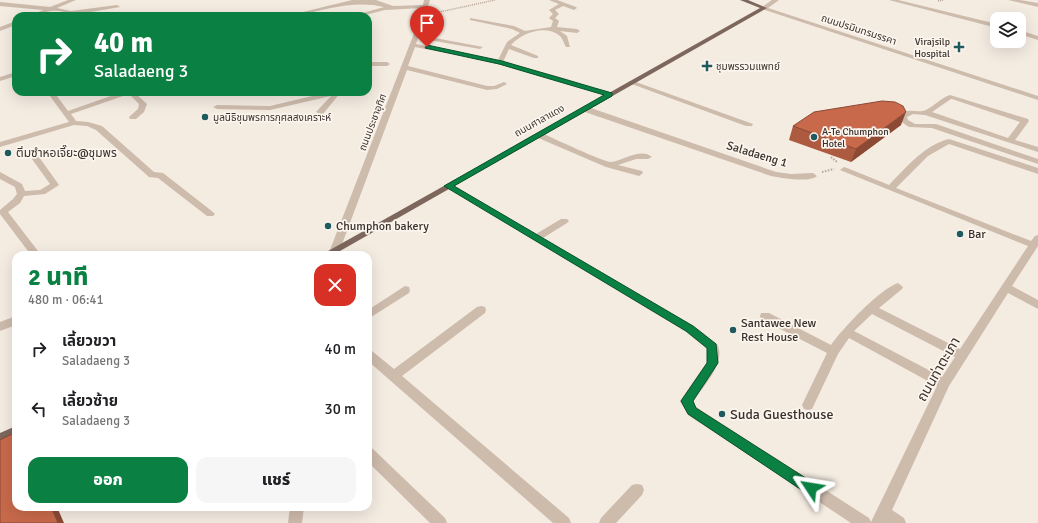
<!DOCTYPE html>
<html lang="th">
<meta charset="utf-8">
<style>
body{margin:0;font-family:Signika,"Noto Sans Thai",sans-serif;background:#f6f6f6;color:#202124;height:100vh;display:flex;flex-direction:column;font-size:15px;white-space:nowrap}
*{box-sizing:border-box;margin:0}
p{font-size:13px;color:#757577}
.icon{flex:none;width:22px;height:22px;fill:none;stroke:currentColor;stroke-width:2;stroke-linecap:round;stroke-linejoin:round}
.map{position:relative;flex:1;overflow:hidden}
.side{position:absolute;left:12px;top:251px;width:360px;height:260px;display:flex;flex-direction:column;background:#fff;border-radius:12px;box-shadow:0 4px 16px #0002}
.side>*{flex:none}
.banner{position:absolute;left:12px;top:12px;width:360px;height:84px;border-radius:12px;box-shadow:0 4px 16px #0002;background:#0b8043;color:#fff;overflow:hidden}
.fabs{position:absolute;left:990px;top:12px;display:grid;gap:8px}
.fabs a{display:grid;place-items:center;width:36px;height:36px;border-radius:8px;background:#fff;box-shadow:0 4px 16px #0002;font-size:20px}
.pin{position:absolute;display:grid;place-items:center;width:34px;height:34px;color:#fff;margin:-41px -17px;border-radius:50% 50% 50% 0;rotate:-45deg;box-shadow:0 0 4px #0007}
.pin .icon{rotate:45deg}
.me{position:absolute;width:44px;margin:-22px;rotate:303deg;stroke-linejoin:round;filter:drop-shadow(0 0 3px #0008)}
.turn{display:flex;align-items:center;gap:14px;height:84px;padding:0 16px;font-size:18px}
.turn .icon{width:52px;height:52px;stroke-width:2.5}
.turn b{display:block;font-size:28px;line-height:34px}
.round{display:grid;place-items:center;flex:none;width:42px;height:42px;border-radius:12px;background:#f6f6f6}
.headline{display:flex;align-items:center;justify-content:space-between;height:68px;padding:0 16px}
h1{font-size:24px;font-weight:800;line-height:30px;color:#0b8043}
.cta{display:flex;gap:8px;margin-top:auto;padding:8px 16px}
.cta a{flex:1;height:46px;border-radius:12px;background:#0b8043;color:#fff;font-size:16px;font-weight:800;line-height:46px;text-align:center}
.cta a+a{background:#f6f6f6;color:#202124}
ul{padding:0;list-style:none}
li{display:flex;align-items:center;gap:12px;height:60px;padding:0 16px}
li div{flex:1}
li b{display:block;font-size:15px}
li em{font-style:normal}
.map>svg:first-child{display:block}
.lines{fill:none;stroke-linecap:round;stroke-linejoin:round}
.path-far1{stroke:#b9a596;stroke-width:1.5;stroke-dasharray:1 1;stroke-linecap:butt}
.path{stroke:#b9a596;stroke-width:2;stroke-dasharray:1.5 1.5;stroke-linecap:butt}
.minor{fill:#cdbbac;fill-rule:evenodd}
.major{fill:#7d675c;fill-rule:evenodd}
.wall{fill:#ac5a40}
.shaded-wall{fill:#8c4a34}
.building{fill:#c8694b;stroke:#8c4a34}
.route{fill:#0b8043;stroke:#07532c}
.poi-dot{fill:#1f5a5e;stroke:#fbf5ee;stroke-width:1.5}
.labels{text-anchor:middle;stroke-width:3.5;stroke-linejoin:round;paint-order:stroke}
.far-street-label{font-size:10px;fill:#3b302b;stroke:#fbf5ee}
.far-poi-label{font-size:10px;fill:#3b302b;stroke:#fbf5ee;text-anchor:start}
.poi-label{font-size:12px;fill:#3b302b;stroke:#fbf5ee;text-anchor:start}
.street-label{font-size:12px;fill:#3b302b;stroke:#fbf5ee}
.near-street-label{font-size:14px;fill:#3b302b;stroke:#fbf5ee}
.near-poi-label{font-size:14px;fill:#3b302b;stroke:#fbf5ee;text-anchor:start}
</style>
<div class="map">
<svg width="1038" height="523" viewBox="0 0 1038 523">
<rect width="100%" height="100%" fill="#f4ebe1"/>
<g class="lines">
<!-- path-far1 -->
<g class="path-far1">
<polyline points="938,1 944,0"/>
<polyline points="435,13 495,0"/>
</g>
<!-- path -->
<g class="path">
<polyline points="831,157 837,162"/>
<polyline points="822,172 834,169"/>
</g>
<!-- minor -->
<g class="minor">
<path d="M68,0H76L57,8L71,11L117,5L120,7L79,14L83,16C72,16 62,9 51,11C43,12 38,16 29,16L43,10L0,6V2L50,7Z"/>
<path d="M352,0H376L393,6L423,5L424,0H430L419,35L483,47L480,49L418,38L416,44L498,60L507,42L520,33L512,29L470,20V18L514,26L525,31L551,27L553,21L549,18L553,14L549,10L559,4L549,0H557L576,7L577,8L574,10L563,6L555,10L559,14L555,18L559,21L557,27L577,29L580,31L577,33L560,31L567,36L570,47H566C564,44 563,39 560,36C545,24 522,33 511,45L538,56V58H534L509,49L503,62L564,78L614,95L608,96L510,67L463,56L415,47L408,66L487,86H494L504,82L507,84L497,89L487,90L407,70L338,255H328L413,36L422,8L385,10L361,16H352L384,7C356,0 326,9 297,16H287Z"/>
<polygon points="772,0 779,0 768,8 1038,96 1038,100 762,9 762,7"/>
<polygon points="889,0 898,0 997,24 997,28"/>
<polygon points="1008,0 1020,0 1038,3 1038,7"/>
<polygon points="16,21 16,25 0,31 0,27"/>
<polygon points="1019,30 1038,36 1038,40 1019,34"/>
<polygon points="368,62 387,62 390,64 387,66 368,66"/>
<polygon points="16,72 16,76 0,81 0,77"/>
<polygon points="629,81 633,81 753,124 752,126 746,126 629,83"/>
<polygon points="47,92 54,92 68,111 122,92 134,92 147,104 144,112 136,119 130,119 129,117 138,109 139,104 129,94 71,114 76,121 88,122 102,126 154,172 163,173 213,212 215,214 213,216 207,216 158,178 149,177 96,130 87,126 74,125 0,147 0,142 69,122"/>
<polygon points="329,92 341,92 323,114 320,114 316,112 331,96 270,110 217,109 213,107 217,105 270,106"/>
<path d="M950,95L1028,119L1029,121L1015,140L1038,147V152L925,115L913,114L907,117L908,120L915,124H936L1038,159V164L932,128L909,127L900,121L899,116C908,106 917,114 926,110C934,106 941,98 950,95ZM951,99H952L1020,122L1008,138L932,112Z"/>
<path d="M582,107H588L776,172L791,174L813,173L817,176C809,183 782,178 771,176L582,111Z"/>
<path d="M536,133H542C552,138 604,162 611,162C622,161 641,147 652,157L648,159H636L618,165L642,171L643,173L639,176L606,167L536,137Z"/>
<path d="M949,139L1038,168V174L949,144L928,156L896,188L1031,241L1035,236L1038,235V246L1012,286L1038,300V309L1008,293L949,386L892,510L904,518L906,523H851L688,415L680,401L707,362V349L686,332L444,186L448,183L451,184L536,234L561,219H567L569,221L567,223L543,238L694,326L717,344C727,362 703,387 693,401L696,407L869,518L871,522L937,386L849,338L838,354L812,409L808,410L804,409L802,405L827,353L761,319L760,316L761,313H769L831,345C842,329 880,289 898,283L903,287L902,289L879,308L960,349L1028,246L840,170L844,167L847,168L889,185C907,167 924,145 949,139ZM872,314L955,357L942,377L854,331Z"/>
<polygon points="33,157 39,157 59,185 45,194 24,196 20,203 8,212 41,255 31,255 0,214 0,210 13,199 17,194 15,187 0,179 0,172 22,184 25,191 40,190 50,184 32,159"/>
<polygon points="405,286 409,287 410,290 409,293 368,319 368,310"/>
<polygon points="481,306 485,307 486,310 485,313 402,376 569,518 571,523 553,523 368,361 368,350 372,351 394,369 477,307"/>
<polygon points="16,316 16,325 0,331 0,322"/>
<polygon points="368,447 373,449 445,518 447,523 430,523 368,462"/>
<polygon points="637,484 642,485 644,490 642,495 616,523 599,523 601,518 632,485"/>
<polygon points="290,507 304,507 302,523 288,523"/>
</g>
<!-- major -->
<g class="major">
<polygon points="740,0 748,0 767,8 333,255 321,255 760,8"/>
<polygon points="16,426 16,437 0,446 0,433"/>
</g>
</g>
<!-- wall -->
<polygon class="wall" points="901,125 851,162 789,140 793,126"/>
<!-- shaded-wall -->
<g class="shaded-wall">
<polygon points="906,112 901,125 851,162 856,149"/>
<polygon points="51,507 57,507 64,523 58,523"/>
</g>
<!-- building -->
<g class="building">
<polygon points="882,101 895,102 903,106 906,112 856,149 793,126 814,112"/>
<polygon points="16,432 16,507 51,507 58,523 0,523 0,440"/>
</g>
<!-- route -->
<polygon class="route" points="427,45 502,61 612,93 612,96 454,186 693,326 716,344 718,363 693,401 696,408 815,484 817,488 815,493 811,494 806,493 688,414 681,401 707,363 707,348 686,331 444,186 604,95 499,64 425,48"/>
<!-- markers -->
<g class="poi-dot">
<path d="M957 41h4v4h4v4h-4v4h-4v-4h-4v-4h4z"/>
<path d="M705 60h4v4h4v4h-4v4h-4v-4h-4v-4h4z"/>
<circle cx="205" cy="117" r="4"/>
<circle cx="814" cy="137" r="4"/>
<circle cx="8" cy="153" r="4"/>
<circle cx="328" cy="226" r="4"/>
<circle cx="960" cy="234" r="4"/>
<circle cx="733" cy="330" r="4"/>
<circle cx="722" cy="414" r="4"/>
</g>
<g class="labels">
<!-- far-street labels -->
<g class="far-street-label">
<text transform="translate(859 29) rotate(18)" y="4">ถนนปรมินทรมรรคา</text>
<text transform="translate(539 120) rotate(-29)" y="4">ถนนศาลาแดง</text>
<text transform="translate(372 122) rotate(-69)" y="4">ถนนประชาอุทิศ</text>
</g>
<!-- far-poi labels -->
<g class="far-poi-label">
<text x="950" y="45" text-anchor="end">Virajsilp<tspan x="950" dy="12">Hospital</tspan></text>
<text x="716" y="70">ชุมพรรวมแพทย์</text>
<text x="213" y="121">มูลนิธิชุมพรการกุศลสงเคราะห์</text>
<text x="822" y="135">A-Te Chumphon<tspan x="822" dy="12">Hotel</tspan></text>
</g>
<!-- poi labels -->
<g class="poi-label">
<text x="16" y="157">ติ่มซำหอเจี๊ยะ@ชุมพร</text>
<text x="336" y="230">Chumphon bakery</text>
<text x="968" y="238">Bar</text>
<text x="741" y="327">Santawee New<tspan x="741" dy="14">Rest House</tspan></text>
</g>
<!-- street labels -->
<g class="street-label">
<text transform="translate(757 154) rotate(17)" y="4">Saladaeng 1</text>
</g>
<!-- near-street labels -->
<g class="near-street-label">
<text transform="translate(938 369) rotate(-60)" y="5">ถนนท่าตะเภา</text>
</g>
<!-- near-poi labels -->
<g class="near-poi-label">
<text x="730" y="419">Suda Guesthouse</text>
</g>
</g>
</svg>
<div class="fabs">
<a><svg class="icon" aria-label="layers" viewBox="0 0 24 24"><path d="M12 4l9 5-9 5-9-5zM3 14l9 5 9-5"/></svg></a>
</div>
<div class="pin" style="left:427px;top:47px;background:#d93025"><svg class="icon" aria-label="arrive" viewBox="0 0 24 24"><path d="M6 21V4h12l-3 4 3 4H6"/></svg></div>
<svg class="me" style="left:811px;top:488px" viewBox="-20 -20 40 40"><path d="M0-17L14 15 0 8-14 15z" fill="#0b8043" stroke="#fff" stroke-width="4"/></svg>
<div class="banner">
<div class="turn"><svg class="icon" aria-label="right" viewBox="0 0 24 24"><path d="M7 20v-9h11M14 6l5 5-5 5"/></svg><div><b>40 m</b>Saladaeng 3</div></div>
</div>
<section class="side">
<div class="headline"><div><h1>2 นาที</h1><p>480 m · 06:41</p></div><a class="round" style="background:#d93025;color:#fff"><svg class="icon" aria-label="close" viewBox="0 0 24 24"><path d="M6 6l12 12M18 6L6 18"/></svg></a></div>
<ul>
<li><svg class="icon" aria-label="right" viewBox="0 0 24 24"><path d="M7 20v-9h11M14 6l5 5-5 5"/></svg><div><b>เลี้ยวขวา</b><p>Saladaeng 3</p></div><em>40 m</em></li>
<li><svg class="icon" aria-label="left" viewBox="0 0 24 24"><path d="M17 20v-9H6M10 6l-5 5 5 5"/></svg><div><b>เลี้ยวซ้าย</b><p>Saladaeng 3</p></div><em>30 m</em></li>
</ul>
<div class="cta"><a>ออก</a><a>แชร์</a></div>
</section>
</div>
